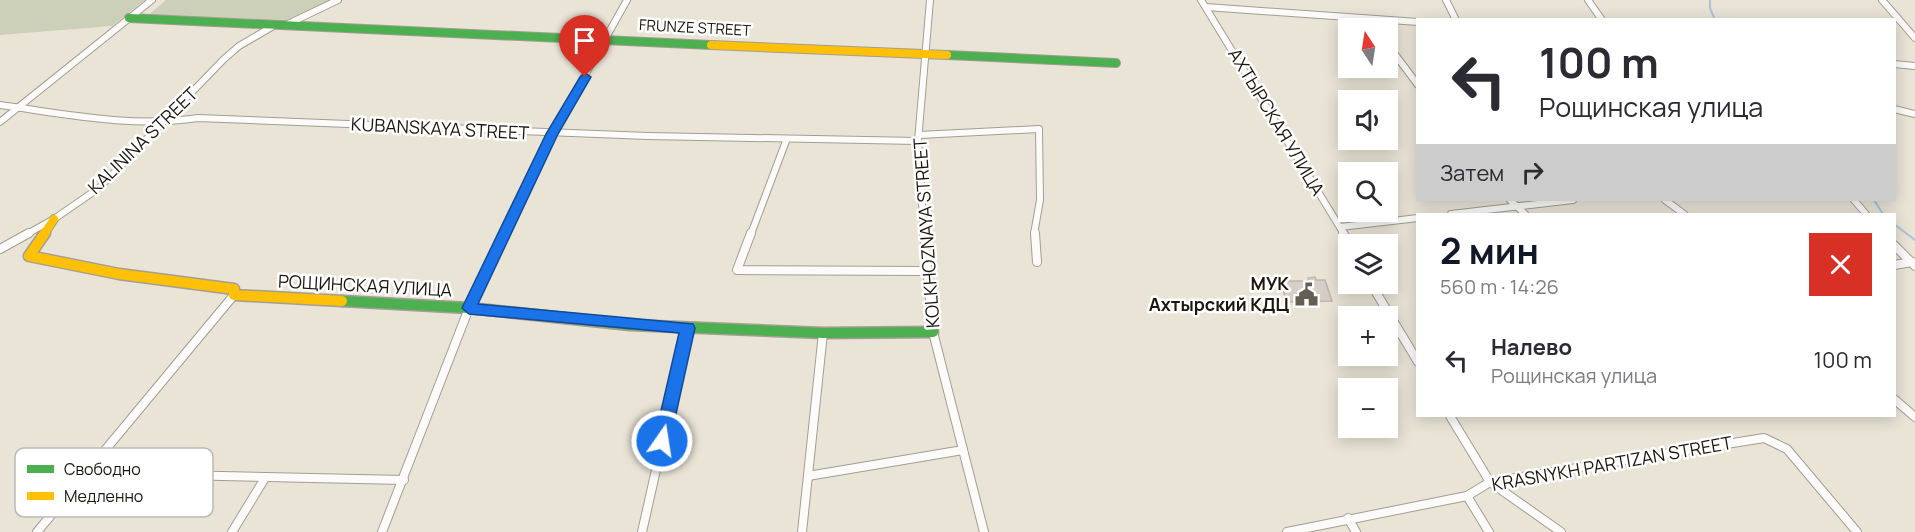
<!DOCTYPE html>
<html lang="ru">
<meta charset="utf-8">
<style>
body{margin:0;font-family:Manrope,sans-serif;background:#f7f7f7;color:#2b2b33;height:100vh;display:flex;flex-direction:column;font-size:22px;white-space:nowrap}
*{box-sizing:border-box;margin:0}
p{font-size:20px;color:#7c7c81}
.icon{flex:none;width:33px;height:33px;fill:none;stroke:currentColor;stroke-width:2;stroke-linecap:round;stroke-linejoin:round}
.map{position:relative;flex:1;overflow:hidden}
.drawer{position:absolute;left:1416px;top:213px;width:480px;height:204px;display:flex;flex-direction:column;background:#fff;border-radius:0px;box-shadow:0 3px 15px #0003}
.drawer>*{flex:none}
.guide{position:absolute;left:1416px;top:18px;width:480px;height:183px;border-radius:0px;box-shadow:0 3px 15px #0003;background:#fff;color:#2b2b33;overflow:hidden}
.needle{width:39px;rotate:348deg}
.tools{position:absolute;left:1338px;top:18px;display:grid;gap:12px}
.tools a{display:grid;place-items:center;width:60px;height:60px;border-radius:0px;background:#fff;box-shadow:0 3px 15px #0003;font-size:30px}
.pin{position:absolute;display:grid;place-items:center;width:51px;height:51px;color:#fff;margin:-62px -26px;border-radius:50% 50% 50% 0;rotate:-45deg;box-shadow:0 0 6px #0007}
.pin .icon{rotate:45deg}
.me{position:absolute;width:66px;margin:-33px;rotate:13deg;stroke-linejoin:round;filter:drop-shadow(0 0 4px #0008)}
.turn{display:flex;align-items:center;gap:21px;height:126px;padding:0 24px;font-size:27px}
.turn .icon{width:78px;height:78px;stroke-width:2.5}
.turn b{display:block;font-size:42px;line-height:51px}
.then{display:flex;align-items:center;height:57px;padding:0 24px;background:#0003;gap:12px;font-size:22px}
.round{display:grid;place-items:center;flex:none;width:63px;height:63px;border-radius:0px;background:#f7f7f7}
.summary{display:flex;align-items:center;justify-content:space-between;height:102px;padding:0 24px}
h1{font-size:36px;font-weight:700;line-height:45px;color:#111827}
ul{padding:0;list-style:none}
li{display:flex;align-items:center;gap:18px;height:90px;padding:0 24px}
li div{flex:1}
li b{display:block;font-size:22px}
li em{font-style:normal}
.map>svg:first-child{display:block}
.green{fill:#ccd0b8}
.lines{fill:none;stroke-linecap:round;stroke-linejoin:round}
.stream{stroke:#aac4da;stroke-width:2}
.building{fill:#d6cec7;stroke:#bdb5ae;stroke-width:1.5}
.street-far1-casing{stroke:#a29e94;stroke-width:8}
.street-casing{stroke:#a29e94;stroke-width:10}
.fast-far1-casing{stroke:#a29e94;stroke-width:10}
.fast-casing{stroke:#a29e94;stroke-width:13}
.slow-far1-casing{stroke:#a29e94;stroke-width:10}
.slow-casing{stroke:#a29e94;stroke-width:13}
.street-far1{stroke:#fcfbf9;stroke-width:6}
.street{stroke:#fcfbf9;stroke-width:8}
.fast-far1{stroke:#4caf50;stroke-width:8}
.fast{stroke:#4caf50;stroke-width:10}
.slow-far1{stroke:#ffc107;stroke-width:8}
.slow{stroke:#ffc107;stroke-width:10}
.route{fill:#1a73e8;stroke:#114b97;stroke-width:1.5}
.labels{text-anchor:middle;stroke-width:5;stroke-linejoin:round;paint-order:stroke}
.far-street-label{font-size:15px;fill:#1a170e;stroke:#fff}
.street-label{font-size:18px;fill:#1a170e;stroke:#fff}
.poi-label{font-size:18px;font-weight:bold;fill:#1a170e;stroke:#fff;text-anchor:end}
.key{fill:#fff;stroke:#bab9b7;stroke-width:1.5}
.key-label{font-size:16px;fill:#1a170e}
</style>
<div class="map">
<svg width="1915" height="532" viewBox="0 0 1915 532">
<rect width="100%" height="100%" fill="#eae4d7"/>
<!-- green -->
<g class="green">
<polygon points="0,0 145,0 112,26 0,35"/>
<polygon points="166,0 332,0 287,20 147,16"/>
</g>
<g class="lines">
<!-- stream -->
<g class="stream">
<polyline points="1710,0 1710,8 1715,20"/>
<polyline points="1874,200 1883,214"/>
<polyline points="1894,224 1915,240"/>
</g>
</g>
<!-- building -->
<polygon class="building" points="1315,277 1316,280 1325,280 1332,301 1287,302 1282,287 1286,287 1285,281 1309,281 1308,278"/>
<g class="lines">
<defs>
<g id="street-far1">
<polyline points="1201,0 1344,234"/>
<polyline points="1446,0 1456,20"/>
<polyline points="1588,0 1602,20"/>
<polyline points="1882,0 1915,38"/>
<polyline points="1206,7 1418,22"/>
<polyline points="288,24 338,0"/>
<polyline points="1388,45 1418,85"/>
<polyline points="1894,64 1915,66"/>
<path d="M0,105C66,114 132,128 198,118L648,136L918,141"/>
<polyline points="1894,109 1915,114"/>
<polyline points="0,122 152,0"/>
<polyline points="919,135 1039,129 1040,200 1034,234"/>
<polyline points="1510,200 1525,214"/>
<polyline points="1665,200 1684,214"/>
<polyline points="1854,200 1866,214"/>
<polyline points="1451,214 1573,200"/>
<polyline points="1340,227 1418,218"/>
<polyline points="27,234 54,219 99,188 224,59 239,46 275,25"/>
<polyline points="504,234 552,134 627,0"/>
<polyline points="751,234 786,141"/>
<polyline points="924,234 918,141 930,0"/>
</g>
<g id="street">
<polyline points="751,233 737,270 926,271"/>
<polyline points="924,233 933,332 984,532"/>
<polyline points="1035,233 1037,262"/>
<polyline points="1343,233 1350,244"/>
<polyline points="1894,245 1915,266"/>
<polyline points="0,249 29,233"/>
<polyline points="1894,265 1912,262"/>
<polyline points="1371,284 1418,362"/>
<polyline points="1894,399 1915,417"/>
<polyline points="1450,416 1490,482 1561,532"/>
<polyline points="84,473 404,480"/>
<polyline points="808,476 963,450"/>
<polyline points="1467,496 1489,532"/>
<polyline points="1348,518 1356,532"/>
<polyline points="37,532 234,295"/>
<polyline points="232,532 265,478"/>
<polyline points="382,532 469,308 505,233"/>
<polyline points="642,532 688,328"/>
<polyline points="802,532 823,333"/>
<polyline points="1287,532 1467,496 1490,482 1764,438 1787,449 1857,532"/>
</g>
<g id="fast-far1">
<polyline points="129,18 711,45"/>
<polyline points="947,55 1116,63"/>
</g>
<polyline id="fast" points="342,301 469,308 630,325 823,333 933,332"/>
<g id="slow-far1">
<polyline points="711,45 947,55"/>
<polyline points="44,234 54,219"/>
</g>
<polyline id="slow" points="45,233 29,256 119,274 234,289 234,295 342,301"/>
</defs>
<!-- street-far1 casing -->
<use href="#street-far1" class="street-far1-casing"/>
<!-- street casing -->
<use href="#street" class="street-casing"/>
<!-- fast-far1 casing -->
<use href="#fast-far1" class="fast-far1-casing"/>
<!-- fast casing -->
<use href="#fast" class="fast-casing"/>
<!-- slow-far1 casing -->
<use href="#slow-far1" class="slow-far1-casing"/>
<!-- slow casing -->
<use href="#slow" class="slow-casing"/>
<!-- street-far1 -->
<use href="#street-far1" class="street-far1"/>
<!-- street -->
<use href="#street" class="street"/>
<!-- fast-far1 -->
<use href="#fast-far1" class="fast-far1"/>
<!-- fast -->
<use href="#fast" class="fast"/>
<!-- slow-far1 -->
<use href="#slow-far1" class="slow-far1"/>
<!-- slow -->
<use href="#slow" class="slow"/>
</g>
<!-- route -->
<polygon class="route" points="585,73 591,77 558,134 478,304 693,324 695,328 670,441 668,446 662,448 657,446 654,441 679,333 469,314 462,308 546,134 580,77"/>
<!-- icons -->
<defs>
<symbol id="civic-bare" viewBox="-9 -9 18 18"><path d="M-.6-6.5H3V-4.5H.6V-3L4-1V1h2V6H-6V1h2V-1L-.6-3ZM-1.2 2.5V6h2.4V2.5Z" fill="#635f54" stroke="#fff" stroke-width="2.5" paint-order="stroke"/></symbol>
</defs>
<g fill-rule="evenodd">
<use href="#civic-bare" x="1290" y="278" width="33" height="33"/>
</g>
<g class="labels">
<!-- far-street labels -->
<g class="far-street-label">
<text transform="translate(695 28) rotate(3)" y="5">FRUNZE STREET</text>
</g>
<!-- street labels -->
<g class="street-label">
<text transform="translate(1276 122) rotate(59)" y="6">АХТЫРСКАЯ УЛИЦА</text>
<text transform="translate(440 129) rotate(3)" y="6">KUBANSKAYA STREET</text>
<text transform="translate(143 141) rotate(-44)" y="6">KALININA STREET</text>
<text transform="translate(927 233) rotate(-94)" y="6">KOLKHOZNAYA STREET</text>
<text transform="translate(365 286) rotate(3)" y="6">РОЩИНСКАЯ УЛИЦА</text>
<text transform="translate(1612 464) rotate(-10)" y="6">KRASNYKH PARTIZAN STREET</text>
</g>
<!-- poi labels -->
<g class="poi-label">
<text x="1289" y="290">МУК<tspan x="1289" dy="21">Ахтырский КДЦ</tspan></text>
</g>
</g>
<!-- legend -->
<rect x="15" y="448" width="198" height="69" rx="9" class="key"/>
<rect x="27" y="465" width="27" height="8" fill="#4caf50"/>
<rect x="27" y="492" width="27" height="8" fill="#ffc107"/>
<g class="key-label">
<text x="64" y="475">Свободно</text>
<text x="64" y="502">Медленно</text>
</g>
</svg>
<div class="tools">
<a><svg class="needle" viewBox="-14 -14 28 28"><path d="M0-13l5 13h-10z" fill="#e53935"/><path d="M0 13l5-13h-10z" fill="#7c7c81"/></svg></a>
<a><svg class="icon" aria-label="sound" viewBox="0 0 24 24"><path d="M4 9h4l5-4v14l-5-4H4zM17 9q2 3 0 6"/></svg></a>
<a><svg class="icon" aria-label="search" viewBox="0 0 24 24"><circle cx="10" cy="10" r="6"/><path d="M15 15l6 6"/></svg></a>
<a><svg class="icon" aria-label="layers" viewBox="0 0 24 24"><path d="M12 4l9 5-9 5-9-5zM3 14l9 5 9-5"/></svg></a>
<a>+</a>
<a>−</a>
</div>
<div class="pin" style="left:585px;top:77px;background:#d93025"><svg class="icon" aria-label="arrive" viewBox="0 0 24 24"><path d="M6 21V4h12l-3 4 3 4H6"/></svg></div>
<svg class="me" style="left:662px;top:441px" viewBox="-20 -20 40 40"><circle r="17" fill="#1a73e8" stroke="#fff" stroke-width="3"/><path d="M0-11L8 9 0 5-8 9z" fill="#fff"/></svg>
<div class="guide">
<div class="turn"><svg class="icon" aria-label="left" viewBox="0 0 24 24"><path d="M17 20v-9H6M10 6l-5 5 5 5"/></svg><div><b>100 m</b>Рощинская улица</div></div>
<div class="then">Затем<svg class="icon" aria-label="right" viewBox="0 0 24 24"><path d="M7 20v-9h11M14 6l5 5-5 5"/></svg></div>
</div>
<section class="drawer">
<div class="summary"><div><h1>2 мин</h1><p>560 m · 14:26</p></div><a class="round" style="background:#d93025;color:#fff"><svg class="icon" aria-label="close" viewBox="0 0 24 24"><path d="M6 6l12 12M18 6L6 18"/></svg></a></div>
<ul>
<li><svg class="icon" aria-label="left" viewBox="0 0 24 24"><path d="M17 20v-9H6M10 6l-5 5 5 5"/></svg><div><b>Налево</b><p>Рощинская улица</p></div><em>100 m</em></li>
</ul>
</section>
</div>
